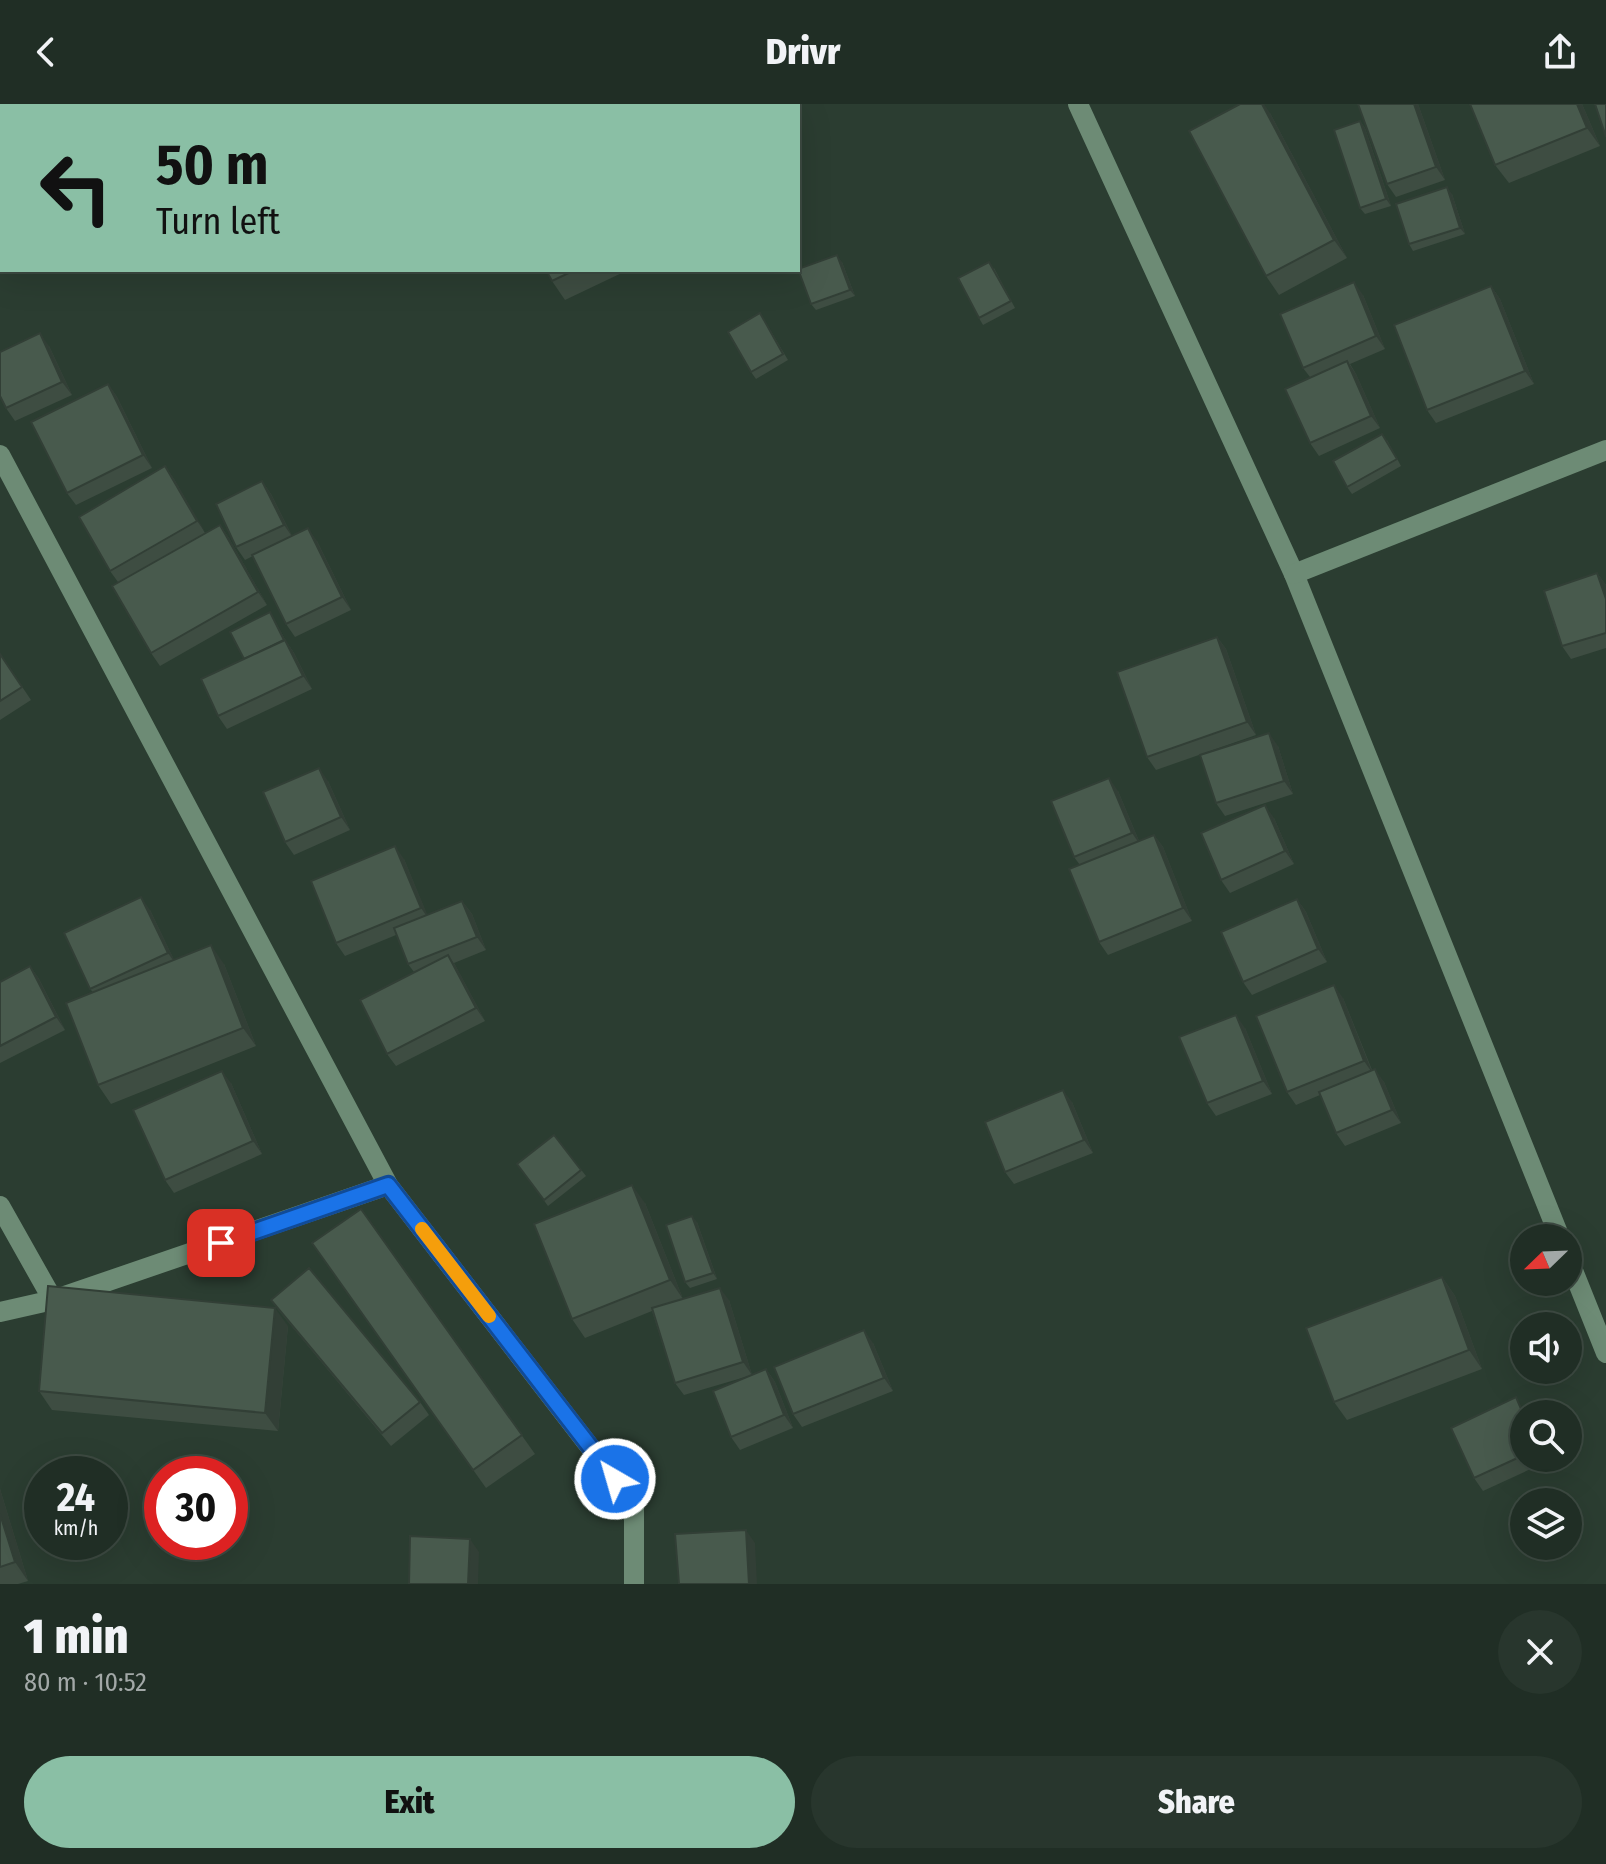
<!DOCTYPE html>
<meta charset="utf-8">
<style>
body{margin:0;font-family:"Fira Sans Condensed",sans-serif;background:#28362d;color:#f1f3f6;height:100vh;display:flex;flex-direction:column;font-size:30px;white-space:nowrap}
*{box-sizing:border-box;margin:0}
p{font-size:26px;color:#a2a8a7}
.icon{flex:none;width:44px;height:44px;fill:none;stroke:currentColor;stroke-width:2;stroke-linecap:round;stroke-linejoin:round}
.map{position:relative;height:1480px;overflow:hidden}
.drawer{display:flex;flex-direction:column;background:#202e25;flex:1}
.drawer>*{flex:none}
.banner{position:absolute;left:0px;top:0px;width:800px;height:168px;box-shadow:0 8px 32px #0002,0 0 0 2px #3d4a42;background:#8abfa5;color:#111;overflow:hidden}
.needle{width:52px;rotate:247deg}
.tools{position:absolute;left:1510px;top:1120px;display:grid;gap:16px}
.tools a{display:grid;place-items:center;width:72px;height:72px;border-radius:50%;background:#202e25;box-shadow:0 8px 32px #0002,0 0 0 2px #3d4a42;font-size:40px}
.speed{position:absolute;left:24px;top:1352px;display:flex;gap:16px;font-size:40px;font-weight:700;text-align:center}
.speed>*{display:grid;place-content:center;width:104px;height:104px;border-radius:50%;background:#202e25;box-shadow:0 8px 32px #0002,0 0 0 2px #3d4a42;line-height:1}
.speed small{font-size:20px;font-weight:400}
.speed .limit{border:12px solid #d22;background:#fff;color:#111}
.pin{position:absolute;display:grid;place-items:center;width:68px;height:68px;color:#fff;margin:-34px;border-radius:16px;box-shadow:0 4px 12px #0006}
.me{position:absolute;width:88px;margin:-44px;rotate:322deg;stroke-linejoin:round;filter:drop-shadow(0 0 6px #0008)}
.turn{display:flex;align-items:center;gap:28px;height:168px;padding:0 24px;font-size:36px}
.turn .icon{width:104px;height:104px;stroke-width:2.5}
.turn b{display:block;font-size:56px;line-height:68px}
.round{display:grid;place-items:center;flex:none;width:84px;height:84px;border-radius:42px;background:#28362d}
.headline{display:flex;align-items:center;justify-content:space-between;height:136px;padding:0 24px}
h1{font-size:48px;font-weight:800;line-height:60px}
.primary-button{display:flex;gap:16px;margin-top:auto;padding:16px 24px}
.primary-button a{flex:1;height:92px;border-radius:48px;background:#8abfa5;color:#111;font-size:32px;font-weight:800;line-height:92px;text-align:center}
.primary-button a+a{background:#28362d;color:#f1f3f6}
header{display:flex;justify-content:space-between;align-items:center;height:104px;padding:0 24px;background:#202e25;font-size:36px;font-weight:800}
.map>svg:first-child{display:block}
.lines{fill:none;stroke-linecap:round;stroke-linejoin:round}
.minor{stroke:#6d8b75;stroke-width:20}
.wall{fill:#3e4d42}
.shaded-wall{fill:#323f36}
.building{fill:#485a4d;stroke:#323f36;stroke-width:2}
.route-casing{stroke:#114b97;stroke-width:20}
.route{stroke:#1a73e8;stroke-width:14}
.slow{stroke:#f59e0b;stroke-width:14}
</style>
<header><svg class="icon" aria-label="back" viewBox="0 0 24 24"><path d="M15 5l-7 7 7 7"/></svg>Drivr<svg class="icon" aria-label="share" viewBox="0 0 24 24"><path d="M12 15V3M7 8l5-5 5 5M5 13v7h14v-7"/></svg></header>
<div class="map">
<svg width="1606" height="1480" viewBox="0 0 1606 1480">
<rect width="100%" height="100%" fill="#2b3d31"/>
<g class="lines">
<!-- minor -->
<g class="minor">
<polyline points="1078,0 1294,470 1560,1134"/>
<polyline points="0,351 388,1081 634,1400 634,1480"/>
<polyline points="1294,470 1606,346"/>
<polyline points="0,1102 53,1196"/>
<polyline points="1568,1154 1606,1249"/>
<polyline points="0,1208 53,1196 388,1081"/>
</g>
</g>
<!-- wall -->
<g class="wall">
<polygon points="1358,0 1418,0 1445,76 1396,93 1387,80"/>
<polygon points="1470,0 1582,0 1600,42 1509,79 1495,61"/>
<polygon points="1270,9 1347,154 1279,191 1266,172"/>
<polygon points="1360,17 1365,24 1391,102 1365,110 1360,104"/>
<polygon points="1452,90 1465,130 1413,147 1409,140"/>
<polygon points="842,158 855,192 816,206 811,200"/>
<polygon points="994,164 1015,204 983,221 979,214"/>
<polygon points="546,166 628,166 565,196 552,177"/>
<polygon points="1491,182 1500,195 1534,280 1436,319 1427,306"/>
<polygon points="1363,191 1385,245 1350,260 1356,270 1380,324 1319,352 1310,339 1310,273 1303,264"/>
<polygon points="760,209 788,256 756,275 751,268"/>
<polygon points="49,242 72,291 15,317 6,304"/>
<polygon points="108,280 117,293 152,364 76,401 67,389"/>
<polygon points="1387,336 1401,362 1352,390 1347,383"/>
<polygon points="165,362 174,375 205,429 220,421 229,434 267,501 160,562 151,549 118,478 110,467"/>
<polygon points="262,377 271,390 292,432 317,437 351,506 295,533 286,520 253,452 245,456 236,443"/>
<polygon points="1597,469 1606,481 1606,544 1571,555 1562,542"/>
<polygon points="270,508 286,537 294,549 312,585 227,625 218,612 244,555"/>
<polygon points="1217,533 1226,545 1256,631 1156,666 1147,653"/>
<polygon points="0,550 31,596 0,616"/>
<polygon points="1278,642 1293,690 1225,712 1216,699"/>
<polygon points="328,677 350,726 294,751 285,738"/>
<polygon points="1118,687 1139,737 1154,731 1163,743 1192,817 1108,851 1099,838 1080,761 1074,753"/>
<polygon points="1274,714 1294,760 1230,789 1221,776"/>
<polygon points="404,755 427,811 462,797 472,810 486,846 454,859 485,917 396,962 387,950 414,868 408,860 396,831 345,852 336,839"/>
<polygon points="1297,795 1306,808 1327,858 1252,891 1243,878"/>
<polygon points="150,806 174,856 224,860 256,942 111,1000 98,981 93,888 90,885"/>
<polygon points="30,862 39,875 65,926 0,959 0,878"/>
<polygon points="1343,894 1372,966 1384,978 1401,1019 1345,1042 1336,1029 1320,991 1296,1001 1287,988"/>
<polygon points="1245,924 1272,990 1216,1012 1207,999"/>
<polygon points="231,979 262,1050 174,1089 165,1076"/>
<polygon points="1072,998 1093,1049 1014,1080 1005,1068"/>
<polygon points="554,1031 586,1072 548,1102 517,1060"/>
<polygon points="645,1099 683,1195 729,1196 752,1271 684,1291 675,1279 652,1207 585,1234 572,1215"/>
<polygon points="361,1105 535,1350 486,1384 312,1139"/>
<polygon points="697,1118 717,1175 690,1184 685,1178"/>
<polygon points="1442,1173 1455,1192 1482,1265 1347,1316 1334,1298"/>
<polygon points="271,1196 420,1298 429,1311 391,1342 280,1208"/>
<polygon points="288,1222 278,1327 52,1306 39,1287"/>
<polygon points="873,1239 893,1287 802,1323 793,1310"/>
<polygon points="766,1265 775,1278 793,1324 740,1346 731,1333"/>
<polygon points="1525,1306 1526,1310 1524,1310 1524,1354 1546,1354 1548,1357 1483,1387 1474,1374"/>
<polygon points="0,1385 28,1477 18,1480 0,1480"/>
</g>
<!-- shaded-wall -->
<g class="shaded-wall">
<polygon points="1262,0 1264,0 1270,9 1347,154 1334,136"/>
<polygon points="1414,0 1418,0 1445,76 1436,63"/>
<polygon points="1577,0 1582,0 1600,42 1587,24"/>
<polygon points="1360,17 1365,24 1391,102 1386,95"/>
<polygon points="1447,83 1452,90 1465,130 1460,124"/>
<polygon points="837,151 842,158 855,192 850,186"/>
<polygon points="1354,178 1363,191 1385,245 1376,232"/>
<polygon points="1491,182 1500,195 1534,280 1525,267"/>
<polygon points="40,229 49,242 72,291 62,278"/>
<polygon points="1347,257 1356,270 1380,324 1371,312"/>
<polygon points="108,280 117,293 152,364 143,351"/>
<polygon points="165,362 174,375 206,429 197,417"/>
<polygon points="262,377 271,390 293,434 284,421"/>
<polygon points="220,421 229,434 267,501 258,488"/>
<polygon points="308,424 317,437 351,506 342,493"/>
<polygon points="1597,469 1606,481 1606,495"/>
<polygon points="270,508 286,537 294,549 312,585 303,572"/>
<polygon points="1217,533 1226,545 1256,631 1247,618"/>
<polygon points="1269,629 1278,642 1293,690 1284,677"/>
<polygon points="319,664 328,677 350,726 341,713"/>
<polygon points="1109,674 1118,687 1141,742 1132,729"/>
<polygon points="1265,701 1274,714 1294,760 1285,747"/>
<polygon points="1154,731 1163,743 1192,817 1183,804"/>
<polygon points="395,742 404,755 430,817 421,804"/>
<polygon points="141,793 150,806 177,862 168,849"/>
<polygon points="1297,795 1306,808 1327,858 1318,845"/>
<polygon points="462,797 472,810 486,846 477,833"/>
<polygon points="211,841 224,860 256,942 243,924"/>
<polygon points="448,851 457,864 485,917 476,904"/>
<polygon points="30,862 39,875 65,926 56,913"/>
<polygon points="1334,881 1343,894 1373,970 1364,957"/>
<polygon points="1236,911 1245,924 1272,990 1263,977"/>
<polygon points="1375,965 1384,978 1401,1019 1392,1006"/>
<polygon points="222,967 231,979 262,1050 253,1037"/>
<polygon points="1063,986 1072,998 1093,1049 1084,1036"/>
<polygon points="632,1081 645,1099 683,1195 670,1176"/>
<polygon points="692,1112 697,1118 717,1175 713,1169"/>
<polygon points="1442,1173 1455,1192 1482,1265 1469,1246"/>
<polygon points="720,1184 729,1196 752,1271 743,1258"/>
<polygon points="275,1204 288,1222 278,1327 265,1309"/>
<polygon points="864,1226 873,1239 893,1287 884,1274"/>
<polygon points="766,1265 775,1278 793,1324 784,1311"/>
<polygon points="1516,1293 1526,1310 1524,1310 1524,1312"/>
<polygon points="0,1385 28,1477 15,1458 0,1410"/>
<polygon points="746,1426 755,1439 757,1480 749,1480"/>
<polygon points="470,1435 479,1448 478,1480 468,1480"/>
</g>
<!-- building -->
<g class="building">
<polygon points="1240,0 1262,0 1334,136 1266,172 1189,27"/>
<polygon points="1358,0 1414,0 1436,63 1387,80"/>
<polygon points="1470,0 1577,0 1587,24 1495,61"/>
<polygon points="1595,0 1606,0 1606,33"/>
<polygon points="1360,17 1386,95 1360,104 1334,26"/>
<polygon points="1447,83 1460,124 1409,140 1396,100"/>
<polygon points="837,151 850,186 811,200 798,165"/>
<polygon points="989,158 1011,197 979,214 958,174"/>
<polygon points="546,166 575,166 552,177"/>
<polygon points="1354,178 1376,232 1303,264 1280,210"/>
<polygon points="1491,182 1525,267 1427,306 1394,221"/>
<polygon points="760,209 783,250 751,268 728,228"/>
<polygon points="40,229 62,278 6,304 0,292 0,248"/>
<polygon points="1347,257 1371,312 1310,339 1285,285"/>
<polygon points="108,280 143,351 67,389 31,318"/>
<polygon points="1382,330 1397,355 1347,383 1333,357"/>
<polygon points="165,362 197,417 110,467 79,413"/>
<polygon points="262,377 284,421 236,443 216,400"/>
<polygon points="220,421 258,488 151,549 112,482"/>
<polygon points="308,424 342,493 286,520 252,451"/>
<polygon points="1597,469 1606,495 1606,529 1562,542 1544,487"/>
<polygon points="270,508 284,536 244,555 230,528"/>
<polygon points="1217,533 1247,618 1147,653 1117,568"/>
<polygon points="285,536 303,572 218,612 201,575"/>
<polygon points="0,550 22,583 0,597"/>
<polygon points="1269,629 1284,677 1216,699 1200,651"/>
<polygon points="319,664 341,713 285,738 263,688"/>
<polygon points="1109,674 1132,729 1074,753 1051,697"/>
<polygon points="1265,701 1285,747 1221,776 1201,729"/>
<polygon points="1154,731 1183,804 1099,838 1069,765"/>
<polygon points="395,742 421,804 336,839 311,777"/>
<polygon points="141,793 168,849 90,885 64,829"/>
<polygon points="1297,795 1318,845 1243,878 1221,828"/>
<polygon points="462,797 477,833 408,860 394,824"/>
<polygon points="211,841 243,924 98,981 66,899"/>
<polygon points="448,851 476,904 387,950 360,896"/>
<polygon points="30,862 56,913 0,942 0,878"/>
<polygon points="1334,881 1364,957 1287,988 1256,912"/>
<polygon points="1236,911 1263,977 1207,999 1179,933"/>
<polygon points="1375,965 1392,1006 1336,1029 1319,988"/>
<polygon points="222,967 253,1037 165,1076 133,1006"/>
<polygon points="1063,986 1084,1036 1005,1068 985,1018"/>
<polygon points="554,1031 581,1066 544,1096 517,1060"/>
<polygon points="632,1081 670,1176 572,1215 534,1120"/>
<polygon points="361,1105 522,1331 473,1366 312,1139"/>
<polygon points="692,1112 713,1169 685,1178 666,1121"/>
<polygon points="309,1164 420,1298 382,1329 271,1196"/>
<polygon points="1442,1173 1469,1246 1334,1298 1306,1224"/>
<polygon points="48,1182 275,1204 265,1309 39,1287"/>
<polygon points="720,1184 743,1258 675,1279 652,1204"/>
<polygon points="864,1226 884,1274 793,1310 774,1263"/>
<polygon points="766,1265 784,1311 731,1333 713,1287"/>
<polygon points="1516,1293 1524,1312 1524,1351 1474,1374 1451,1324"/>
<polygon points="0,1410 15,1458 0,1463"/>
<polygon points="746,1426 749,1480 679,1480 675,1430"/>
<polygon points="410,1432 470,1435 468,1480 409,1480"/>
</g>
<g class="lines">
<defs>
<polyline id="route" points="221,1139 388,1081 615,1375"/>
</defs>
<!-- route casing -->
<use href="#route" class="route-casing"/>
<!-- route -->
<use href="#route" class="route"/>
<!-- slow -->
<polyline class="slow" points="422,1125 489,1212"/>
</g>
</svg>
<div class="tools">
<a><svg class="needle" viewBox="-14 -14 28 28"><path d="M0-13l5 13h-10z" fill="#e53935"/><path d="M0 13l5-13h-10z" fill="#a2a8a7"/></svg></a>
<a><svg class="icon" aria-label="sound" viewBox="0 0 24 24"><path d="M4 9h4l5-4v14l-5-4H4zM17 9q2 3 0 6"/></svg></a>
<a><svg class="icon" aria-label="search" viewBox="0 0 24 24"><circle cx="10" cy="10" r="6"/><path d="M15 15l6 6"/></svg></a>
<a><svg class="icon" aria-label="layers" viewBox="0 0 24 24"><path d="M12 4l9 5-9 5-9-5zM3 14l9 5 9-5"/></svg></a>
</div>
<div class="speed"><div>24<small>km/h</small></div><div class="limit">30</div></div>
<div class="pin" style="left:221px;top:1139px;background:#d93025"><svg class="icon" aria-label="arrive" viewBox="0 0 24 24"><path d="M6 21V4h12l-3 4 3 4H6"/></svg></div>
<svg class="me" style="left:615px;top:1375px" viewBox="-20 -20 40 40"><circle r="17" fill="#1a73e8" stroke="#fff" stroke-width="3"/><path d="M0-11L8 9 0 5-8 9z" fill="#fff"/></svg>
<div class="banner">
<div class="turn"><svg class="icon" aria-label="left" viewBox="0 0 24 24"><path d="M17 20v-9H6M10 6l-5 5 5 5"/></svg><div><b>50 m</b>Turn left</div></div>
</div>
</div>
<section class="drawer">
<div class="headline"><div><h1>1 min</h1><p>80 m · 10:52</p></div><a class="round"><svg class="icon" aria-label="close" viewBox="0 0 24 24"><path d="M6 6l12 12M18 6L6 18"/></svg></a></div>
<div class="primary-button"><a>Exit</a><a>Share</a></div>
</section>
